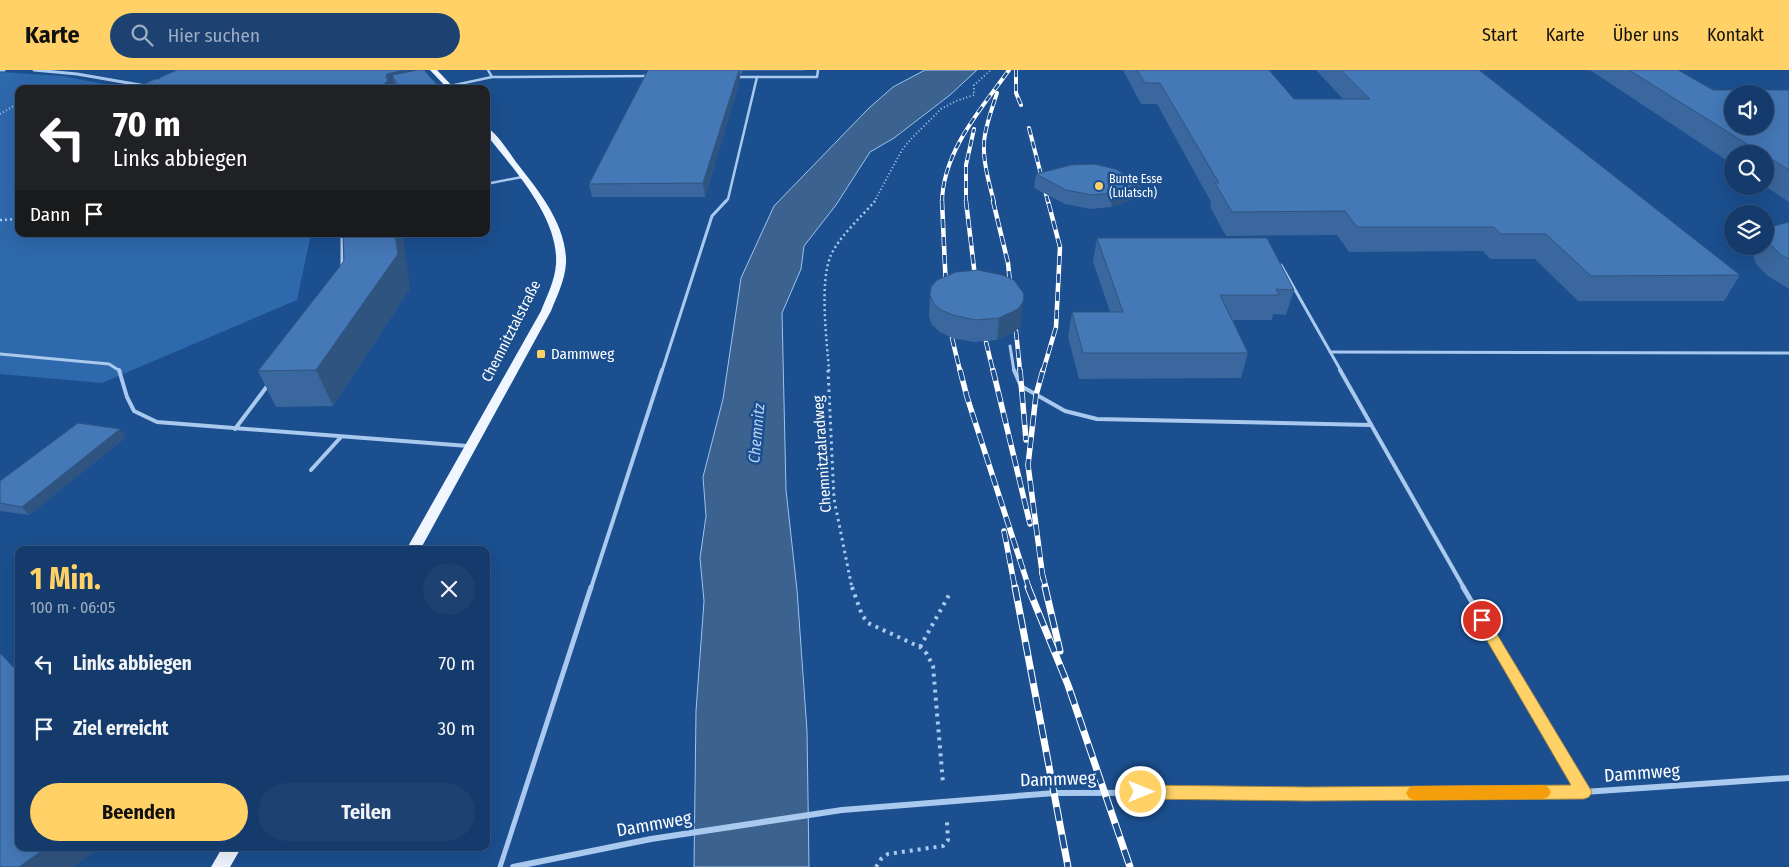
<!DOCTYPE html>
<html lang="de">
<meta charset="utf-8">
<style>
body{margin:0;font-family:"Fira Sans Condensed",sans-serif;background:#1d4271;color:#f1f3f6;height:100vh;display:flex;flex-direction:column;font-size:19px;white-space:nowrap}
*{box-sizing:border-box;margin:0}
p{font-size:16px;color:#9dadc1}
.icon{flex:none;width:28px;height:28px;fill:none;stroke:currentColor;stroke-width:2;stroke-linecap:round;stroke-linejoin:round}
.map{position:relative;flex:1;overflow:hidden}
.sheet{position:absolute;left:15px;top:476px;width:475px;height:305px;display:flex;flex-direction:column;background:#143b6b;border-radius:10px;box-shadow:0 5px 20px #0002,0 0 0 1px #33557e}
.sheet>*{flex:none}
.banner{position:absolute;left:15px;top:15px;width:475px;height:152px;border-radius:10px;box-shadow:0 5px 20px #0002,0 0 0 1px #33557e;background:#202124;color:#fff;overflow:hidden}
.buttons{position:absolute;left:1724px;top:15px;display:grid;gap:10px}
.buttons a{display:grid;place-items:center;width:50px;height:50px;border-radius:50%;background:#143b6b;box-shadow:0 5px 20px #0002,0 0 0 1px #33557e;font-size:25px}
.pin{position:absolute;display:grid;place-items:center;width:42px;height:42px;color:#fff;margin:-21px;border:2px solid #fff;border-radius:50%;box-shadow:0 1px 5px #0007}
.me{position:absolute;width:55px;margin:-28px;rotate:90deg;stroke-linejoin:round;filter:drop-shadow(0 0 4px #0008)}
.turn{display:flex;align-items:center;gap:18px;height:105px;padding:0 15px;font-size:22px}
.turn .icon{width:65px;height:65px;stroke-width:2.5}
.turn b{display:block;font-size:35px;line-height:42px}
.then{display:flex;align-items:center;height:48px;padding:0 15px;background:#0003;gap:10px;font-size:19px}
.round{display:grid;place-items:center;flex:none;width:52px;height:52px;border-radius:26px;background:#1d4271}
.head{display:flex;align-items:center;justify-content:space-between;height:85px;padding:0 15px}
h1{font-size:30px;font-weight:700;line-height:38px;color:#ffd166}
.action{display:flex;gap:10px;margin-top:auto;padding:10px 15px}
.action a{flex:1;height:58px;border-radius:30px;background:#ffd166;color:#111;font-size:20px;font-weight:700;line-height:58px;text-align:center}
.action a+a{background:#1d4271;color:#f1f3f6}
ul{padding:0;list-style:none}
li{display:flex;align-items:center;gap:15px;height:65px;padding:0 15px}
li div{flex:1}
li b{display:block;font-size:19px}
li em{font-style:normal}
header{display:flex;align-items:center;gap:30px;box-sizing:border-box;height:70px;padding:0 25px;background:#ffd166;color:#111}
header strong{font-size:24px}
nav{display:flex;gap:28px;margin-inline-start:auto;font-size:18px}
.search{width:350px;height:45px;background:#1d4271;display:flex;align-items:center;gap:12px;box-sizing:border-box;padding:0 18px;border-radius:28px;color:#9dadc1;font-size:19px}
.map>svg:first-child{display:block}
.green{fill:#2e69ad}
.water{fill:#3c6290;stroke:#9cc4f0}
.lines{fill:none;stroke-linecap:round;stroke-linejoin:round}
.path-far3{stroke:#a9c9ee;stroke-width:2;stroke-dasharray:1 2.5;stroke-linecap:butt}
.path-far2{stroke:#a9c9ee;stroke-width:2.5;stroke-dasharray:2 3;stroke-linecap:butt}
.path-far1{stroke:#a9c9ee;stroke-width:3;stroke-dasharray:2.5 4;stroke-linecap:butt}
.path{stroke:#a9c9ee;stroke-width:4;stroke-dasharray:3 5;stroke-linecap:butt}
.lane-far3{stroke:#a9c9ee;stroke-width:2.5}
.lane-far2{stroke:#a9c9ee;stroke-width:3}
.lane-far1{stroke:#a9c9ee;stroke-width:4}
.lane{stroke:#a9c9ee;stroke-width:5}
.street-far1{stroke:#a9c9ee;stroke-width:3}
.street{stroke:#a9c9ee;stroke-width:6}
.primary{fill:#f0f6ff;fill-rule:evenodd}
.rail-far3-casing{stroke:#fff;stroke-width:4}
.rail-far2-casing{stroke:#fff;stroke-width:4.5}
.rail-far1-casing{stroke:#fff;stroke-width:5.5}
.rail-casing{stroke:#fff;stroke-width:7}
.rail-far3{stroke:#1b4f8f;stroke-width:2.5;stroke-dasharray:7;stroke-linecap:butt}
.rail-far2{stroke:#1b4f8f;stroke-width:3;stroke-dasharray:9;stroke-linecap:butt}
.rail-far1{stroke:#1b4f8f;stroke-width:4;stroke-dasharray:11;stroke-linecap:butt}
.rail{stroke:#1b4f8f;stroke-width:5;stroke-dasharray:14;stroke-linecap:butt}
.wall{fill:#3a679d}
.shaded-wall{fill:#305480}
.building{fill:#4478b7;stroke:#305480;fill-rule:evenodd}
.route{fill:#ffd166;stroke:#a68842}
.slow{fill:#f59e0b}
.poi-dot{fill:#ffd166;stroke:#1b4f8f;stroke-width:2}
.labels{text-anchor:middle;stroke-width:5;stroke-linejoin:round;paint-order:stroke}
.far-poi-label{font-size:12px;fill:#fff;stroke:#1b4f8f;text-anchor:start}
.street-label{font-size:15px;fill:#fff;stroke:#1b4f8f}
.poi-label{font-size:15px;fill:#fff;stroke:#1b4f8f;text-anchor:start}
.water-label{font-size:16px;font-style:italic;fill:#b5d3f5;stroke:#1b4f8f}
.near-street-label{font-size:18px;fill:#fff;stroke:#1b4f8f}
</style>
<header>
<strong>Karte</strong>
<div class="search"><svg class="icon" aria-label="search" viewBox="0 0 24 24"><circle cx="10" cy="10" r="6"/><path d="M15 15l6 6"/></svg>Hier suchen</div>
<nav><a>Start</a><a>Karte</a><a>Über uns</a><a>Kontakt</a></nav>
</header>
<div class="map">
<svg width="1789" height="797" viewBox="0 0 1789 797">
<rect width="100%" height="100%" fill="#1b4f8f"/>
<!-- green -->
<polygon class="green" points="0,2 63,6 129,19 19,19 19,164 311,164 297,230 102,313 0,304"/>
<!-- water -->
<polygon class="water" points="925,0 977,0 950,25 894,68 870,82 836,135 804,176 801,199 782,243 786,420 797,520 807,661 809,797 694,797 696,641 704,531 700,488 706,446 703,407 723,329 741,208 774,136 869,38 893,17"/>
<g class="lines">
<!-- path-far3 -->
<g class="path-far3">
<polyline points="0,44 19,33"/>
<polyline points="874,132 902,80 911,69 941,39 956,31 974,25 974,15 991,0"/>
</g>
<!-- path-far2 -->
<g class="path-far2">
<polyline points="0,150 19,149"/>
<path d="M829,301C827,271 819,212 831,185C839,167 861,147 875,131"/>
</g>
<!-- path-far1 -->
<polyline class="path-far1" points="828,300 834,429 852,518"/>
<!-- path -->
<g class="path">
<polyline points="852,517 862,545 868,553 920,577 927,584 933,596 943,713"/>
<polyline points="920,577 949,525"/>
<polyline points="876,797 881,789 888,784 943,776 948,770 947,752"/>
</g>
<!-- lane-far3 -->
<g class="lane-far3">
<polyline points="488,0 492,7"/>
<polyline points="737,7 757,7"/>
<polyline points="450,16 492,7 648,6"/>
<polyline points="486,114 522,107"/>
<polyline points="725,132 728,129 757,7 817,7 818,0"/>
</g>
<!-- lane-far2 -->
<g class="lane-far2">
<polyline points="342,164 342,198"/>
<polyline points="1281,195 1341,301"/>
<polyline points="1010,276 1014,301"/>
<polyline points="1330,282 1789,283"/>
<polyline points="0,284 109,294 120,301"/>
<polyline points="662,301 712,146 726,131"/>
</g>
<!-- lane-far1 -->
<g class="lane-far1">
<polyline points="119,300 127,327 134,341 157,352 468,376"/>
<polyline points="1014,300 1021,316 1065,341 1097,349 1371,355"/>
<polyline points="1340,300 1464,518"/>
<polyline points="235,359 268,315"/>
<polyline points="311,400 341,367"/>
<polyline points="591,518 662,300"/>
</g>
<!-- lane -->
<g class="lane">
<polyline points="1463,517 1584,722"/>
<polyline points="500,797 591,517"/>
</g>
<!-- street-far1 -->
<g class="street-far1">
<polyline points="0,0 4,0"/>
<polyline points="34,0 77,4 146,16"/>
</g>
<!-- street -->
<polyline class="street" points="513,797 651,769 842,740 1055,723 1584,722 1789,708"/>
<!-- primary -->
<g class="primary">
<polygon points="430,0 437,0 455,19 448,19"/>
<path d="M486,57C496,62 509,82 516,92C538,120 567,155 566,193C565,210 557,226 551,241L420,480H406L541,241C547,226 555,210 556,194C559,147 513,99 486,64Z"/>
<polygon points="222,778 241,778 230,797 211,797"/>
</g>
<defs>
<g id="rail-far3">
<polyline points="1016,0 1016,23 1021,35"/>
<polyline points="1029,58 1048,132"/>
<path d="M942,132C943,81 981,39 1009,0"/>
<polyline points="966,132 966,95 974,59"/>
<path d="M994,132C989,113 983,92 984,73C985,56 992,39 997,23"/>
</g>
<g id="rail-far2">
<polyline points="942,131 946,219"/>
<polyline points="966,131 976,215"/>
<polyline points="993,131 1008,193 1011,223"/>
<polyline points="1016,261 1020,301"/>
<polyline points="952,268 960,301"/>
<polyline points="986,272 993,301"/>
<polyline points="1043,301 1056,257 1060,177 1048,131"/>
</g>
<g id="rail-far1">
<polyline points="960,300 967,327 1029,518"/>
<polyline points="993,300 1030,454"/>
<polyline points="1020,300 1026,370"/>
<polyline points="1004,461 1015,518"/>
<polyline points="1042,503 1046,518"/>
<polyline points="1043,509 1028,395 1036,325 1043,300"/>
</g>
<g id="rail">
<polyline points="1015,517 1068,797"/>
<polyline points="1028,517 1068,615 1130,797"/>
<polyline points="1045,517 1060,581"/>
</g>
</defs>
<!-- rail-far3 casing -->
<use href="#rail-far3" class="rail-far3-casing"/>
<!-- rail-far2 casing -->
<use href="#rail-far2" class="rail-far2-casing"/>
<!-- rail-far1 casing -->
<use href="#rail-far1" class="rail-far1-casing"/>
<!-- rail casing -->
<use href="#rail" class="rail-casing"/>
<!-- rail-far3 -->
<use href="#rail-far3" class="rail-far3"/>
<!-- rail-far2 -->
<use href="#rail-far2" class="rail-far2"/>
<!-- rail-far1 -->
<use href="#rail-far1" class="rail-far1"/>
<!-- rail -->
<use href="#rail" class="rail"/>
</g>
<!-- wall -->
<g class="wall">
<polygon points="648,0 804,0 804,1 743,1 742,4 740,4 740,10 705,127 592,127 589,114"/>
<polygon points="1123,0 1269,0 1294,29 1343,29 1316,0 1479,0 1740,205 1724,231 1578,231 1535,189 1490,189 1483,181 1349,182 1337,165 1226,166 1210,137 1211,132 1157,34 1141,34"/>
<polygon points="1590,0 1678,0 1713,20 1789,20 1789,132 1765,116 1765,84 1732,84 1732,94"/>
<polygon points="409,2 441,19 396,19 395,15 391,16 391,17 159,9"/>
<polygon points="1036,104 1140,127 1111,137 1090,139 1065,134 1034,118"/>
<polygon points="1789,152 1789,219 1768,206 1756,194 1753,184 1758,176 1765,176 1765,166 1767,163"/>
<polygon points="1097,168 1294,220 1286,245 1273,244 1272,250 1233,250 1248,283 1241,308 1079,309 1068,267 1072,242 1110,242 1093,192"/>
<polygon points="410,218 333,336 276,337 258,301"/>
<polygon points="930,225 1021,254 1016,261 997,270 974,272 952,268 940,262 932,255 929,247"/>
<polygon points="126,367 29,445 0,441 0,411"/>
</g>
<!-- shaded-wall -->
<g class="shaded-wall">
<polygon points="400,0 408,0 412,12 392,5 395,15 391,16 391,19 380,19 387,4"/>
<polygon points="739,0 740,10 705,127 703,113"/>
<polygon points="1142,113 1140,127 1111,137 1113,123"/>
<polygon points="395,164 403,164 410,218 333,336 316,300"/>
<polygon points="1023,232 1021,254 1016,261 997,270 999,248"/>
<polygon points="120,359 126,367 29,445 22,437"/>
<polygon points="46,778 100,778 73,797 19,797"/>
</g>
<!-- building -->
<g class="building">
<polygon points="177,0 404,0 387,4 386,7 388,10 380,19 133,19 155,9 159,9 161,7"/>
<polygon points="418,0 424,0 441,19 400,19 392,5"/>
<polygon points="648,0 739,0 703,113 589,114"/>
<polygon points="1137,0 1269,0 1294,29 1370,29 1341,0 1479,0 1740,205 1591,206 1546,164 1501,164 1494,157 1357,157 1345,141 1232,142 1215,113 1219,113 1160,13 1145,13"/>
<path d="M1629,0H1678L1713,20H1789V100L1765,85V84H1763ZM1732,24H1765V56H1732Z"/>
<polygon points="1094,94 1115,99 1142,113 1113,123 1092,125 1066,120 1036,104 1071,95"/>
<polygon points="1789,152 1789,189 1781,185 1769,173 1767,163 1774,156"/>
<polygon points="343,164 395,164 398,184 316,300 258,301 344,191"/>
<polygon points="1097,168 1267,168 1294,220 1276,219 1279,225 1220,225 1248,283 1083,283 1072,242 1123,242"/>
<polygon points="978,200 1002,205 1014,210 1024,224 1023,232 1018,239 999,248 975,250 953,245 941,240 933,233 930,225 931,217 937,210 956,202"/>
<polygon points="78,353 120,359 22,437 0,433 0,411"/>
<polygon points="0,583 19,603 19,778 46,778 19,797 0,797"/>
</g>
<!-- route -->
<polygon class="route" points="1482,545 1486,546 1589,717 1592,722 1589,727 1584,729 1308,731 1141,729 1136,727 1134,722 1136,717 1141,715 1308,717 1571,715 1475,550 1477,546"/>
<!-- slow -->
<polygon class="slow" points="1543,715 1548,717 1551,722 1548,727 1543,729 1414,730 1409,728 1406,723 1409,718 1414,716"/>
<!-- markers -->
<g class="poi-dot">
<circle cx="1099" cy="116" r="5"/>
<rect x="536" y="279" width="10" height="10" rx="2.5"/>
</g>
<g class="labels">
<!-- far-poi labels -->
<g class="far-poi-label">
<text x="1109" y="113">Bunte Esse<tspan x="1109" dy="14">(Lulatsch)</tspan></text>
</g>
<!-- street labels -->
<g class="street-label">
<text transform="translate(511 261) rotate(-63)" y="5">Chemnitztalstraße</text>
<text transform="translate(822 384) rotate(-94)" y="5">Chemnitztalradweg</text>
</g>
<!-- poi labels -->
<g class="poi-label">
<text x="551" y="289">Dammweg</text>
</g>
<!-- water labels -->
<g class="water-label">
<text transform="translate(756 363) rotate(-85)" y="6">Chemnitz</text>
</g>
<!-- near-street labels -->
<g class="near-street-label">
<text transform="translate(1642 703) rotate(-4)" y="6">Dammweg</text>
<text transform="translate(1058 709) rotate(-2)" y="6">Dammweg</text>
<text transform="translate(654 754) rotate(-10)" y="6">Dammweg</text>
</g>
</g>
</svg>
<div class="buttons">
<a><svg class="icon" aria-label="sound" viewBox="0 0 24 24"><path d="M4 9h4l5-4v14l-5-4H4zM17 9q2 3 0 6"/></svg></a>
<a><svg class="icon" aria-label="search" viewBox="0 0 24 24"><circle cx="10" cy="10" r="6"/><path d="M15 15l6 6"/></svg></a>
<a><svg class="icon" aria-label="layers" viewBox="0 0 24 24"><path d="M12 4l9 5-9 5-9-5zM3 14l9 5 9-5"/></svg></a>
</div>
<div class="pin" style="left:1482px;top:550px;background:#d93025"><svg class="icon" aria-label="arrive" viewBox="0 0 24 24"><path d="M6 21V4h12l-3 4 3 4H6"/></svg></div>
<svg class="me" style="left:1141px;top:722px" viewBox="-20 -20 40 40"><circle r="17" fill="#ffd166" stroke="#fff" stroke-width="3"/><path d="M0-11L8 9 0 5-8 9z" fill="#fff"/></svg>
<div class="banner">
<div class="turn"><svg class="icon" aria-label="left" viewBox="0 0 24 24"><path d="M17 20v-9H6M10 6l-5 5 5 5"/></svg><div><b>70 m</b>Links abbiegen</div></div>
<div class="then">Dann<svg class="icon" aria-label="arrive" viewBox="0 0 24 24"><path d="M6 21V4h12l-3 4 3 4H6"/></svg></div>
</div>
<section class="sheet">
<div class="head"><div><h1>1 Min.</h1><p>100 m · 06:05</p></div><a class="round"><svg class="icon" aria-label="close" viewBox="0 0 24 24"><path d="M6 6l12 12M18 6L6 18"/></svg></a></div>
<ul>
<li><svg class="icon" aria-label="left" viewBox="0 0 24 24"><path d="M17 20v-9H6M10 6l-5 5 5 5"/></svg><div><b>Links abbiegen</b></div><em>70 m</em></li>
<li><svg class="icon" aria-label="arrive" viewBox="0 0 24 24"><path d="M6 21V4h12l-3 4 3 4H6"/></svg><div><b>Ziel erreicht</b></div><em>30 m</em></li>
</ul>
<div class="action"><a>Beenden</a><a>Teilen</a></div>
</section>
</div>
